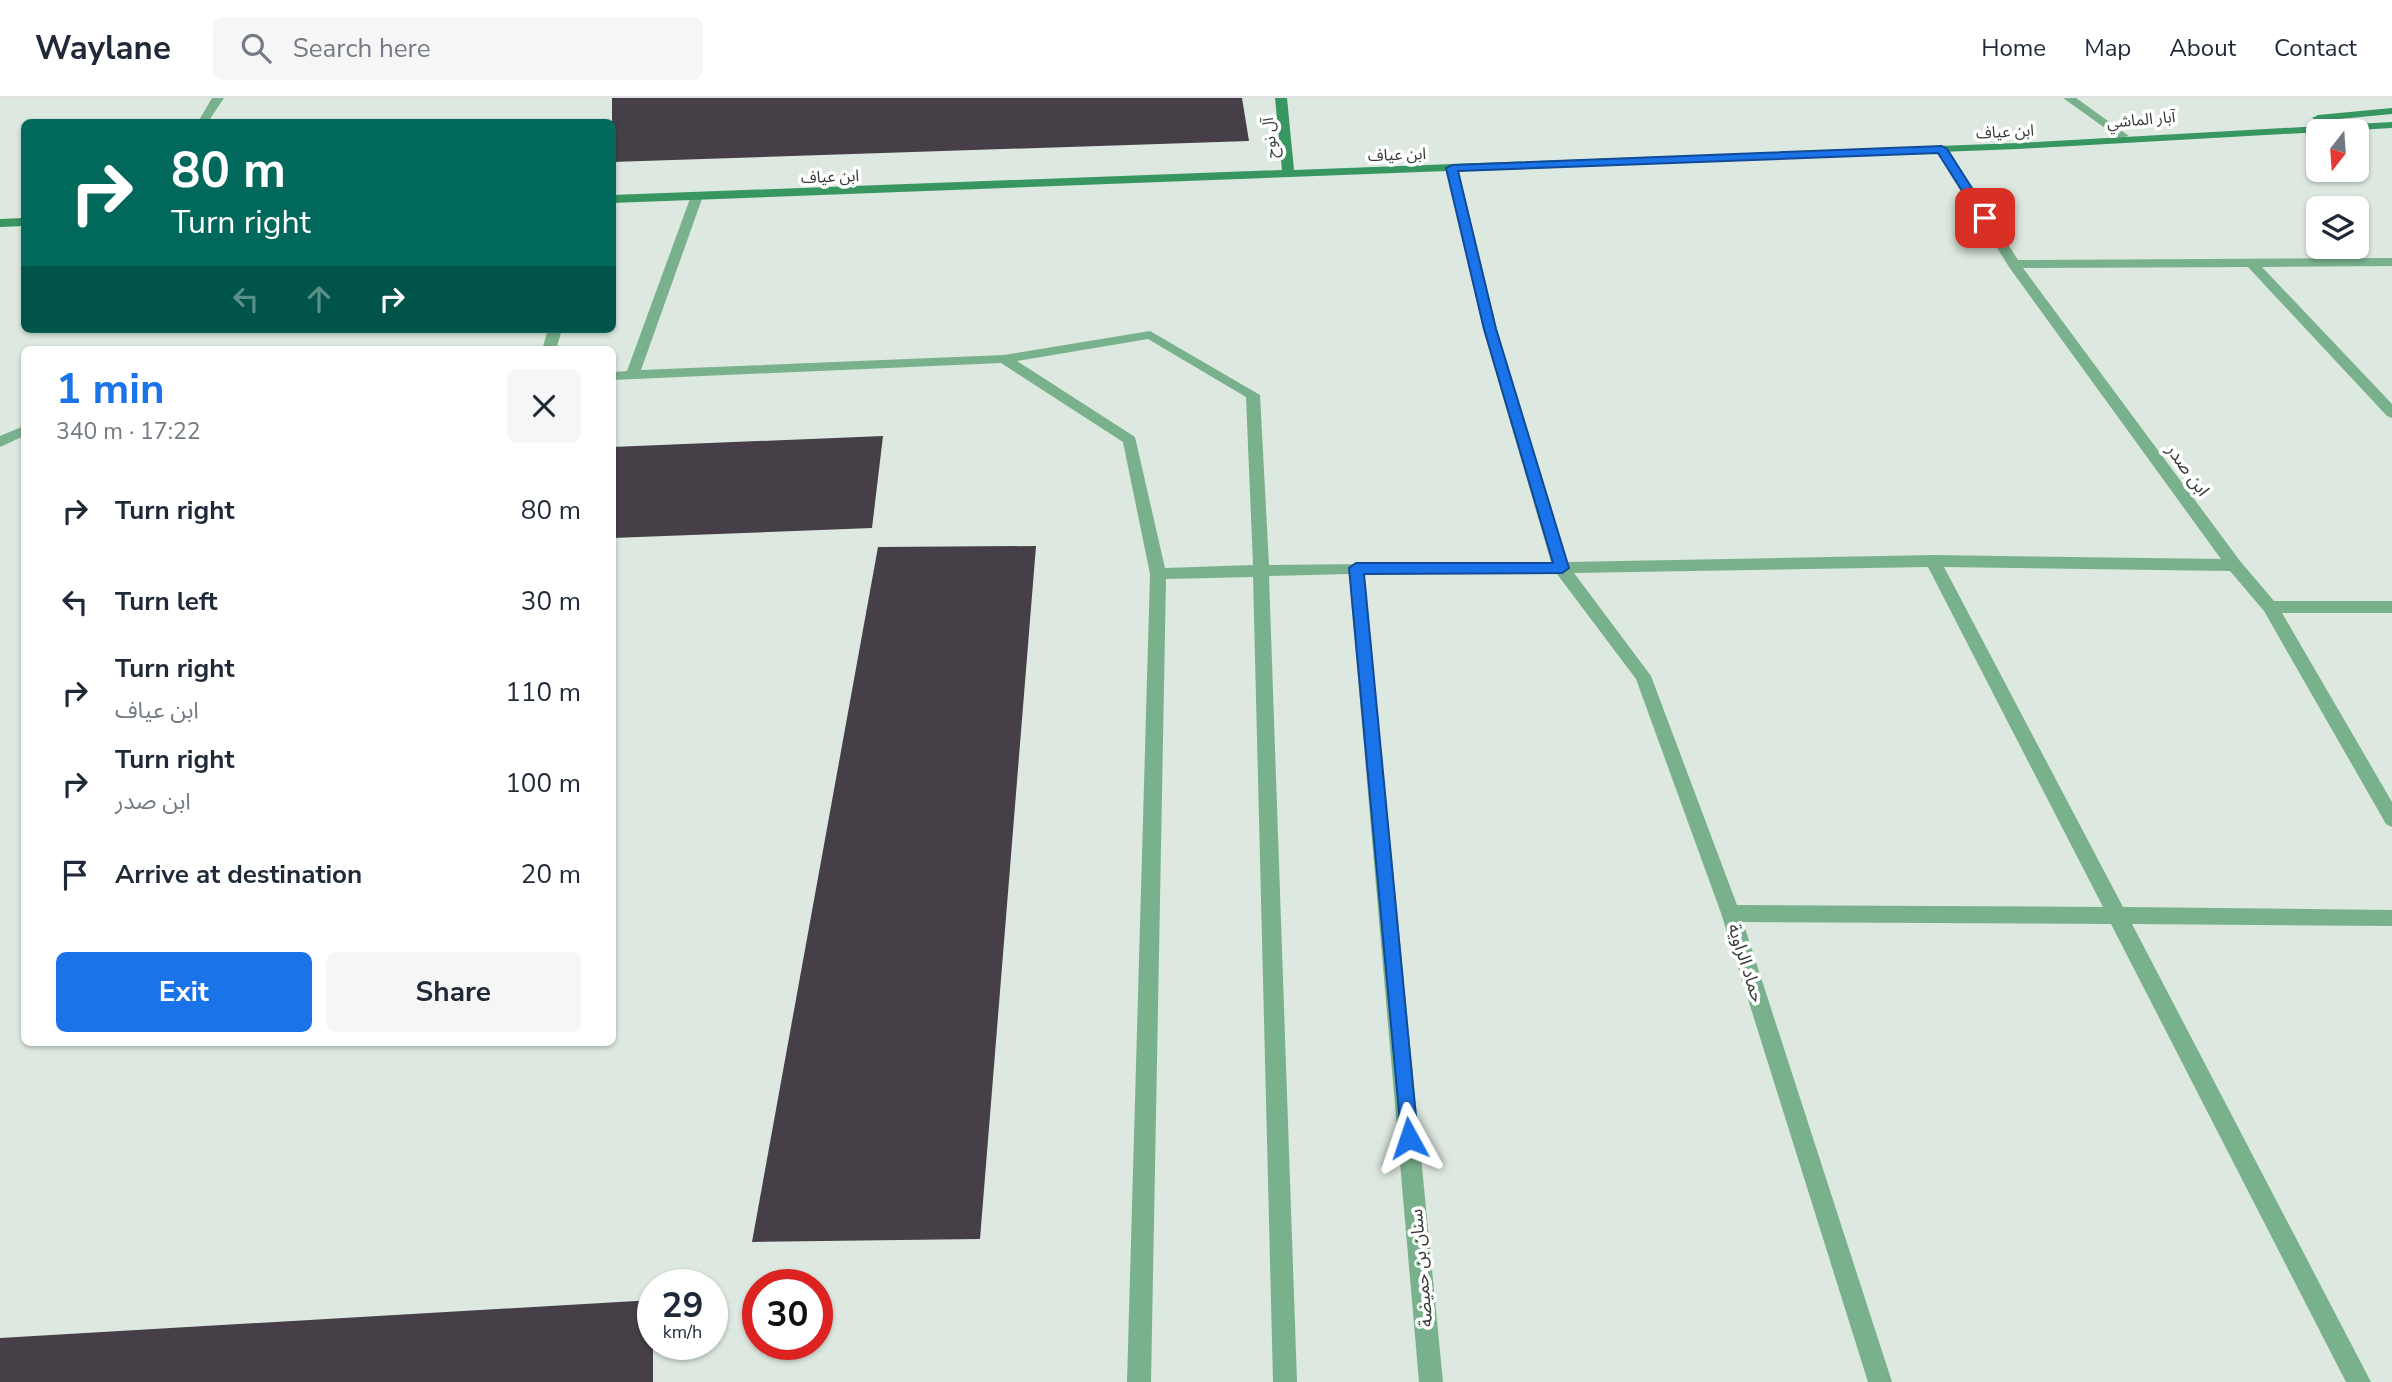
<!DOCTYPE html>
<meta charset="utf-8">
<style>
body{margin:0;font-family:"Nunito Sans","Noto Sans Arabic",sans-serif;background:#f6f6f7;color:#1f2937;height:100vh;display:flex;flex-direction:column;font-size:26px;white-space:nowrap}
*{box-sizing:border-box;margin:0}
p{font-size:23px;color:#747a83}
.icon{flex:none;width:38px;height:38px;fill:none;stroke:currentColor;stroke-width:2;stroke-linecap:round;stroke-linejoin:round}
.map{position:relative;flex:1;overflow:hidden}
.details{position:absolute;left:21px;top:248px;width:595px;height:700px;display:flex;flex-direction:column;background:#fff;border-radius:10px;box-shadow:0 2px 5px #0004}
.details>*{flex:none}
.top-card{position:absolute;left:21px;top:21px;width:595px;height:214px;border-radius:10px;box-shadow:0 2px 5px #0004;background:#00695c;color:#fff;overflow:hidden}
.needle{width:46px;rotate:197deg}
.controls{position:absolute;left:2306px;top:21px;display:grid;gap:14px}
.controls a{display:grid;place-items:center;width:63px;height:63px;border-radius:10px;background:#fff;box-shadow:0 2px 5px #0004;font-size:35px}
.speed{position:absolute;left:637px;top:1171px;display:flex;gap:14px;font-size:35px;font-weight:700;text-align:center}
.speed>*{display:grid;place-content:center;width:91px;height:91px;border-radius:50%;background:#fff;box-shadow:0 2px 5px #0004;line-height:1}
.speed small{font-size:18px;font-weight:400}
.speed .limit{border:10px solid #d22;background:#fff;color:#111}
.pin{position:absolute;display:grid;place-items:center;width:60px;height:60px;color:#fff;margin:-30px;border-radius:14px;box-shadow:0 4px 10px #0006}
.me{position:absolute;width:77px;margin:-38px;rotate:355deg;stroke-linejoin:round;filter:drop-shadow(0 0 5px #0008)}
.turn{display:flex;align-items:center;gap:24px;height:147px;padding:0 35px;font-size:32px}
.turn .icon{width:91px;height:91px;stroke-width:2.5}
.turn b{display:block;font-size:49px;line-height:60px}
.lanes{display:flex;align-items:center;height:66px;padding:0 35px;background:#0003;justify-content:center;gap:35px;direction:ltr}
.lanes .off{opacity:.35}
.round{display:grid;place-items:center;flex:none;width:74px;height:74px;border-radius:10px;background:#f6f6f7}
.overview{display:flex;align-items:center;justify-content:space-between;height:119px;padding:0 35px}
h1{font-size:42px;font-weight:700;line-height:52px;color:#1a73e8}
.cta{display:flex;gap:14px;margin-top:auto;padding:14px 35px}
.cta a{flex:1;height:80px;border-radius:10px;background:#1a73e8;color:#fff;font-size:28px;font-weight:700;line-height:80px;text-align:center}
.cta a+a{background:#f6f6f7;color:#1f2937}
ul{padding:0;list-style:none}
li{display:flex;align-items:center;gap:21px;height:91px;padding:0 35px}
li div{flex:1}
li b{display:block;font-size:26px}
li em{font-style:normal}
header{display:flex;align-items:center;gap:42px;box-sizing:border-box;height:98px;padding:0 35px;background:#fff;border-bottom:2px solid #e0e1e3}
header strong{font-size:33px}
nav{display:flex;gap:38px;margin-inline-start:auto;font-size:24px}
.search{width:490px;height:63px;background:#f6f6f7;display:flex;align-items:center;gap:18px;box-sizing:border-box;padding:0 24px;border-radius:10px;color:#747a83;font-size:26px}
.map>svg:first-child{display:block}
.building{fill:#463f48}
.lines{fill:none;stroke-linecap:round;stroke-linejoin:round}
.street{fill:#79b18c;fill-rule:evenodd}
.secondary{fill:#389661;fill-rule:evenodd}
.route{fill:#1a73e8;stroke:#114b97;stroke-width:2}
.labels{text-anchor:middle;stroke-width:7;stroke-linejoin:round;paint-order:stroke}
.far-street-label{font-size:16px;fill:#373c38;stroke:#fff}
.street-label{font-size:18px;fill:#373c38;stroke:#fff}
</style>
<header>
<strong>Waylane</strong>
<div class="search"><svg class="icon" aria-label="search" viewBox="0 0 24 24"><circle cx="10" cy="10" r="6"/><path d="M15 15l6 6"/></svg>Search here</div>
<nav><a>Home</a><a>Map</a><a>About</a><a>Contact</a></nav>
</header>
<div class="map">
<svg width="2392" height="1284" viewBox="0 0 2392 1284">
<rect width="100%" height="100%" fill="#dce8e0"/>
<!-- building -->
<g class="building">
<polygon points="612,0 1242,0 1249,43 612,64"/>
<polygon points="883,338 872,430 612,440 612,349"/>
<polygon points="1036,448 980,1141 752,1144 878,449"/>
<polygon points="653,1202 653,1284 0,1284 0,1240"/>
</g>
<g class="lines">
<!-- street -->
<g class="street">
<polygon points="212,0 224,0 208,24 198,24"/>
<polygon points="2063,0 2076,0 2129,38 2119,40"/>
<path d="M1942,48L1948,51L2018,162L2392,160V168L2262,169L2392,306V320L2387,318L2248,169L2023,170L2240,463L2274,503H2392V515H2282L2392,704V729L2386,726L2264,513L2230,473L1944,469L2123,809L2392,812V828L2132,826L2371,1284H2346L2111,826L1743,824L1892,1284H1868L1721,815L1636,581L1557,476H1364L1443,1284H1419L1349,476L1269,478L1297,1284H1273L1253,479L1166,481L1151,1284H1127L1150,476L1123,344L1001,265L612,282V274L627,273L691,98L697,94L703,98L641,272L1004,257L1150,233L1260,297L1269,467L1551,464L1483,231L1446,70L1452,66L1458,70L1497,231L1567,464L1933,457L2221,461L2009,169L1936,51ZM1148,241L1246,299L1253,467L1165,470L1135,339L1017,263ZM1928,469L2103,809L1737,807L1651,578L1574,475Z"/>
<polygon points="548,231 562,231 556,252 542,252"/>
<polygon points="24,328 24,338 0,349 0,338"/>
</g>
<!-- secondary -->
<g class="secondary">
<polygon points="1275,0 1287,0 1294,72 2018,45 2392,24 2392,30 2018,51 612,105 612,97 1282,72"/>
<polygon points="2392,10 2392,16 2318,23 2312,20 2318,17"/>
<polygon points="24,120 24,128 0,129 0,121"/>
</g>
</g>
<!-- route -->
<polygon class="route" points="1942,48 1947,51 1991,120 1989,123 1981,123 1938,55 1458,73 1496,231 1569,470 1562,475 1364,476 1418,1040 1415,1047 1409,1050 1402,1047 1349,470 1356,465 1553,465 1484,231 1446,70 1452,67"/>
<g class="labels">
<!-- far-street labels -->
<g class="far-street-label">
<text transform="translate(2141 21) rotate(-5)" y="6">آبار الماشي</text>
<text transform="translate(2005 33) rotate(-3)" y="6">ابن عياف</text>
<text transform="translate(1269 40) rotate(-96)" y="6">آل نوح</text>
<text transform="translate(1397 56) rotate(-2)" y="6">ابن عياف</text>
<text transform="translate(830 78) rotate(-2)" y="6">ابن عياف</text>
</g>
<!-- street labels -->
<g class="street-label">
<text transform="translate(2188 372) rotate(54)" y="6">ابن صدر</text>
<text transform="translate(1746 865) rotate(72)" y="6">حماد الراوية</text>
<text transform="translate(1421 1170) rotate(-95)" y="6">سنان بن حميضة</text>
</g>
</g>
</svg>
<div class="controls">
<a><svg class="needle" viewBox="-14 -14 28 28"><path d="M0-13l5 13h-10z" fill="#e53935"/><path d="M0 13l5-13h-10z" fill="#747a83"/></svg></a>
<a><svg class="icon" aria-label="layers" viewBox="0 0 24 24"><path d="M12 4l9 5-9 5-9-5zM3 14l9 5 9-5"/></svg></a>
</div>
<div class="speed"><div>29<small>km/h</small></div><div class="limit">30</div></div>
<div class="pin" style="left:1985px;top:120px;background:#d93025"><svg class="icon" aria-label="arrive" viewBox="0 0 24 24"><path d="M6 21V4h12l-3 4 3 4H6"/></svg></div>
<svg class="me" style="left:1409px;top:1040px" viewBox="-20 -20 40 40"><path d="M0-17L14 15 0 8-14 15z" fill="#1a73e8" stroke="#fff" stroke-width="4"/></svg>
<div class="top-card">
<div class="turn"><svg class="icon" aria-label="right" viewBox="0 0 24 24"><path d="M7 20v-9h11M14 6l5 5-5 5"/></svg><div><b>80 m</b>Turn right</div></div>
<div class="lanes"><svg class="icon off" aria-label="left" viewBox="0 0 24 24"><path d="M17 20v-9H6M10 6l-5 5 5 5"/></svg><svg class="icon off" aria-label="ahead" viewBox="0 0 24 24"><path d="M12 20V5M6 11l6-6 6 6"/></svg><svg class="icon" aria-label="right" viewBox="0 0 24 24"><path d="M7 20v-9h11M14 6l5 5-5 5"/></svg></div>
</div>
<section class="details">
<div class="overview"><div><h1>1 min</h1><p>340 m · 17:22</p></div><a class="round"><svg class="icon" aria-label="close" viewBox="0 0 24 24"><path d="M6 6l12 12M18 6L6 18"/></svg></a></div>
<ul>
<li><svg class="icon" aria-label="right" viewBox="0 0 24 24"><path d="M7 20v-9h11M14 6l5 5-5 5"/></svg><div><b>Turn right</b></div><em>80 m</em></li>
<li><svg class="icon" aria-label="left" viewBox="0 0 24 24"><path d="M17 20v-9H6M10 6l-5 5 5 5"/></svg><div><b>Turn left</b></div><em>30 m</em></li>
<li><svg class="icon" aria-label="right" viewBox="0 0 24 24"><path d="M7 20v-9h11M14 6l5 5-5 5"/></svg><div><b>Turn right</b><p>ابن عياف</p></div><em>110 m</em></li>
<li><svg class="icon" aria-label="right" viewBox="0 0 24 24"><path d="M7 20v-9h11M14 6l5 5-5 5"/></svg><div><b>Turn right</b><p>ابن صدر</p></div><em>100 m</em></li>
<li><svg class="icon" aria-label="arrive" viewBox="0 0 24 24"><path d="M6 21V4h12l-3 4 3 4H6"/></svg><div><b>Arrive at destination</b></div><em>20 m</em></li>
</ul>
<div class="cta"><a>Exit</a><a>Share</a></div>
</section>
</div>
